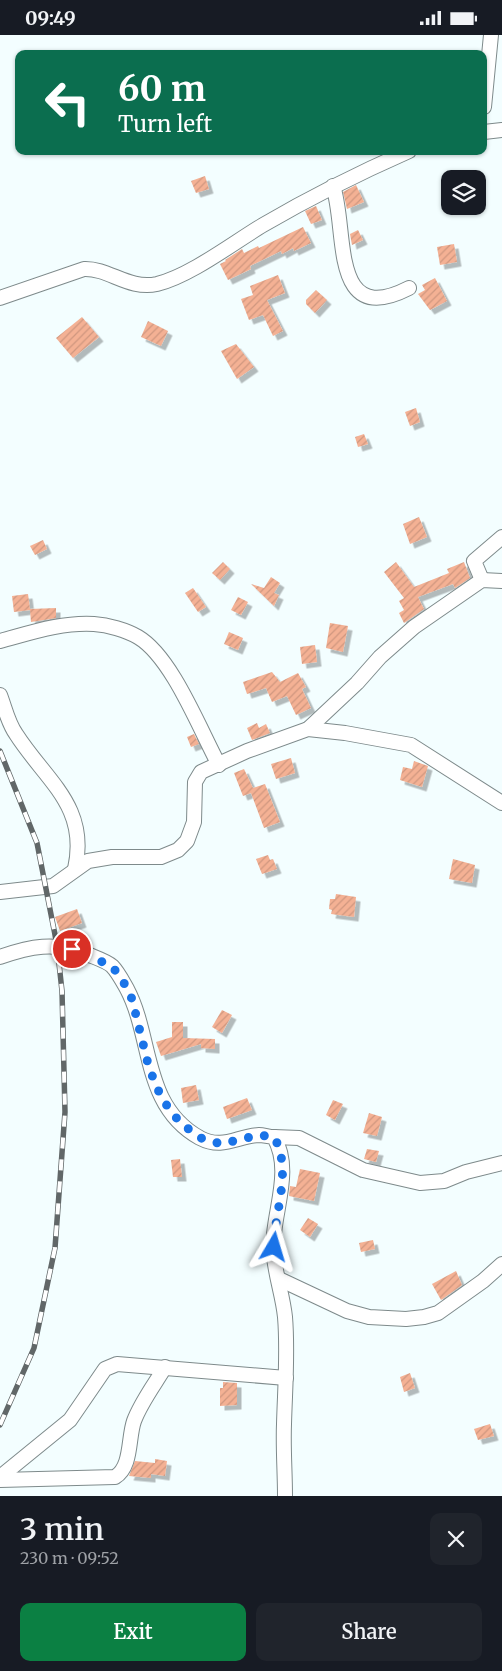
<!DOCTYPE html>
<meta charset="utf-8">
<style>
body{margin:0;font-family:Merriweather,serif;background:#20242c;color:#f1f3f6;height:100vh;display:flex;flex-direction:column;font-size:19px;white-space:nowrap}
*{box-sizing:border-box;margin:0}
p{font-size:16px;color:#9ea1a6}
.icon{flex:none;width:28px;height:28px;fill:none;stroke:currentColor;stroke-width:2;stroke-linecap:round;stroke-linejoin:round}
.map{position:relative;height:1461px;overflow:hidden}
.side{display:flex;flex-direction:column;background:#171b24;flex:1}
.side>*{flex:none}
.guide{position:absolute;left:15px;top:15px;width:472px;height:105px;border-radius:10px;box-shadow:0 1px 4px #0004;background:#0b6e4f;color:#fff;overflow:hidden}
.controls{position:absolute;left:441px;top:135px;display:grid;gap:10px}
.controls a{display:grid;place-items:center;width:45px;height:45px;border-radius:10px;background:#171b24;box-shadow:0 1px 4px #0004;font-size:25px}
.pin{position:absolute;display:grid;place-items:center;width:42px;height:42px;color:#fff;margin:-21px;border:2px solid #fff;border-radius:50%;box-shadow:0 1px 5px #0007}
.me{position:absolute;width:55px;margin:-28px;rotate:7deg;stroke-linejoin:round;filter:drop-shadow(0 0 4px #0008)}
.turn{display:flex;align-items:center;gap:18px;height:105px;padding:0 20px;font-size:22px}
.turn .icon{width:65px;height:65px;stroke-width:2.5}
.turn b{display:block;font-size:35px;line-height:42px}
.round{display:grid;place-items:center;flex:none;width:52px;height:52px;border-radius:10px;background:#20242c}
.headline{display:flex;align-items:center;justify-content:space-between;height:85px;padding:0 20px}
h1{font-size:30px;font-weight:600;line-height:38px}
.action{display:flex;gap:10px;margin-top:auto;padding:10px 20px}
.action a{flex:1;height:58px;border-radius:10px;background:#0b8043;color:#fff;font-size:20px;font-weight:600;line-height:58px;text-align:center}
.action a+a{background:#20242c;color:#f1f3f6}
.status{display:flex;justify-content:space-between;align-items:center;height:35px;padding:0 25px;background:#171b24;direction:ltr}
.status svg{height:14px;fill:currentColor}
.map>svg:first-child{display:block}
.building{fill:url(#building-hatch);filter:url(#shadow)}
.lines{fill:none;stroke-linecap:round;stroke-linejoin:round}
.street-casing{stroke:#7e8a8b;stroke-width:16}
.street{stroke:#fff;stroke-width:14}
.rail-casing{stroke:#616768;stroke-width:5.5}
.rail{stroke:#fff;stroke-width:4;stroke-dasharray:11;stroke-linecap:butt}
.route{stroke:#1a73e8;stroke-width:9;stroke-dasharray:0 16.2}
</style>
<div class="status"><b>09:49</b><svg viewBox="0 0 49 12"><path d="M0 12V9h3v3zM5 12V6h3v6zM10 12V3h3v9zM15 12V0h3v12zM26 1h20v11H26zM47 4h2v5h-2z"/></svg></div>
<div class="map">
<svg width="502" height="1461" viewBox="0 0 502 1461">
<defs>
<pattern id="building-hatch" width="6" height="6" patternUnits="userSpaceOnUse" patternTransform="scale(1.25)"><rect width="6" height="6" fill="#f4b194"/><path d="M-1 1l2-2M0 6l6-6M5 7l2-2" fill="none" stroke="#d0977f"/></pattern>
<filter id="shadow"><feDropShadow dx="4.5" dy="4.5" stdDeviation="0" flood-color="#0004"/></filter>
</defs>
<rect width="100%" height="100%" fill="#f3feff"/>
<!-- building -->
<g class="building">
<polygon points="205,141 209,154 196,158 191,146"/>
<polygon points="356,150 364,167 347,174 343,157"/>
<polygon points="316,171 322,185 311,189 305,176"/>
<polygon points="303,192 311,208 294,216 293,213 282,219 281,216 250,231 251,234 228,245 220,229 226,226 225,225 242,214 244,218 258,211 259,213"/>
<polygon points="358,195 363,205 352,210 350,199"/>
<polygon points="454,209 457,227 440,230 437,212"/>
<polygon points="278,240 285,258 267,265 283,296 273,301 263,280 249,285 241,264 253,260 250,251"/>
<polygon points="435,243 447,266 430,275 418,259 425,255 422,250"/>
<polygon points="316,255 327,265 315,278 306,269 306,265"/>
<polygon points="82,282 99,302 73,323 56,303"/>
<polygon points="148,286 168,296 161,311 141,302"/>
<polygon points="236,309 254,332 237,344 221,316"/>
<polygon points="416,373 420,387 410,391 405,377"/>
<polygon points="364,399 368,409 358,412 355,402"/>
<polygon points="419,482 427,502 410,509 403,489"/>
<polygon points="43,505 47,514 35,520 30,511"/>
<polygon points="223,527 230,534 220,545 212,538"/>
<polygon points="396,527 414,552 449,538 447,534 464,527 470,543 455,553 453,549 418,562 424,574 404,588 399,578 404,575 399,566 404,563 384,537"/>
<polygon points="271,542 280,548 274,558 279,560 274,571 251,549 264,553"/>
<polygon points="193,553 206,572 198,577 185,558"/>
<polygon points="28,559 30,574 56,573 56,583 31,587 30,575 14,577 12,561"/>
<polygon points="238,562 248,567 241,580 231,575"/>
<polygon points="330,588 348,591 343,617 326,613"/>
<polygon points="229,597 243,603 238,615 224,609"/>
<polygon points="315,610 317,627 302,629 300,612"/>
<polygon points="272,637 280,647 298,638 306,652 302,654 311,673 296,680 287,661 272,667 266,653 247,659 243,647"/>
<polygon points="257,688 259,693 266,689 270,698 252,705 247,693"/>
<polygon points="194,699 199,709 191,712 187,702"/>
<polygon points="291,723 295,738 276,744 271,729"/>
<polygon points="414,726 428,731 422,752 400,745 403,732 412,734"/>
<polygon points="244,734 253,753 265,749 280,787 264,793 251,758 243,761 234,738"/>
<polygon points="268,820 270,825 273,824 277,834 262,839 256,824"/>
<polygon points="453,824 475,830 472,848 449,844"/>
<polygon points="336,859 356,862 354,882 331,879 332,875 329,874 330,864 335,864"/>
<polygon points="77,874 82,888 60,896 55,882"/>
<polygon points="222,975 232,980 222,998 212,992"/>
<polygon points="172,987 183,987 183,1003 215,1004 215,1014 201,1013 201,1009 161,1021 156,1007 172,1002"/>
<polygon points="196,1050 199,1065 183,1068 181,1053"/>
<polygon points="247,1063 252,1075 227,1084 223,1072"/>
<polygon points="333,1065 343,1069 335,1085 326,1080"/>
<polygon points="369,1078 382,1082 377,1101 363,1098"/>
<polygon points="367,1114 379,1116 376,1127 364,1124"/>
<polygon points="180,1124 182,1142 173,1142 171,1125"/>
<polygon points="300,1134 320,1138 314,1166 289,1161 290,1151 296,1152"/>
<polygon points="308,1183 318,1189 310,1202 300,1195"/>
<polygon points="373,1205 375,1214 361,1217 359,1208"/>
<polygon points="456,1236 462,1250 441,1265 432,1249"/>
<polygon points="410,1338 415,1353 404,1357 400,1342"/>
<polygon points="223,1347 237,1348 237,1370 220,1371 220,1353 223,1353"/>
<polygon points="490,1389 494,1401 478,1405 474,1394"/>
<polygon points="155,1424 167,1426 165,1441 151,1439 151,1443 129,1441 135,1426 155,1428"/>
</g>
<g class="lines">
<defs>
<g id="street">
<polyline points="484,72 491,0"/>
<polyline points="484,97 502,95"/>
<path d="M333,151C348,195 329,294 409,253"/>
<path d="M0,263L84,234C109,233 128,255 157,249C190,241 233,208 263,190C311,162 359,138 409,116"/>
<polyline points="482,545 474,526 502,502"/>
<path d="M0,606C30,598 62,587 94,589C108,590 126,595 138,602C172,622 200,695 219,730"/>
<path d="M0,660C5,673 8,688 16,699C46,746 89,771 75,834"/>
<polyline points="308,694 357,648 380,622 414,592 482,545 502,546"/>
<polyline points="0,857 53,851 88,826 112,822 161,822 178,815 187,806 194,787 195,747 201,737 247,716 308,694 345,698 411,710 502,768"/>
<path d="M0,922C31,911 54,907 85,918C93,922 105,925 112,931C118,937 123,947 127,954C153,1003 142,1071 200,1103C223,1115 237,1101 259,1100C264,1100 269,1102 274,1102C295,1139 269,1183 274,1222C276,1242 283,1262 285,1282C288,1317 285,1353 284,1389C283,1413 285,1437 285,1461"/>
<polyline points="274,1102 299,1103 363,1135 420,1148 444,1146 466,1137 502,1128"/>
<polyline points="279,1244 347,1276 369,1282 406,1284 424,1282 438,1278 483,1246 502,1229"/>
<polyline points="0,1442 70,1385 105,1334 117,1329 286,1343"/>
<path d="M0,1445L115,1442C132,1432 128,1403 134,1386C141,1367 155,1349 165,1332"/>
</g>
</defs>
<!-- street casing -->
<use href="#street" class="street-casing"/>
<!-- street -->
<use href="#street" class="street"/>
<defs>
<polyline id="rail" points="0,716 37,808 57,910 62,956 65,1077 55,1213 34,1313 0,1390"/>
</defs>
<!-- rail casing -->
<use href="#rail" class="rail-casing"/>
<!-- rail -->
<use href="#rail" class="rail"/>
</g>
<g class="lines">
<!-- route -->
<path class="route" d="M72,914L112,931L123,946L132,964L149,1033L159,1057L170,1076L183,1090L201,1103L221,1109L259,1100L274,1102C293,1135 274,1177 274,1212"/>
</g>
</svg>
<div class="controls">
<a><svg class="icon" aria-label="layers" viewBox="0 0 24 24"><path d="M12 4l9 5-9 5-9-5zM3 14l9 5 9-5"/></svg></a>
</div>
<div class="pin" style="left:72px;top:914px;background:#d93025"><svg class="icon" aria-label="arrive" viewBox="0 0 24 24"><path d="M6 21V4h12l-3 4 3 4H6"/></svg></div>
<svg class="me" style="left:274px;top:1212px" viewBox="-20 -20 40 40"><path d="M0-17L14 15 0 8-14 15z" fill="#1a73e8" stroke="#fff" stroke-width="4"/></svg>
<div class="guide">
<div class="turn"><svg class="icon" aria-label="left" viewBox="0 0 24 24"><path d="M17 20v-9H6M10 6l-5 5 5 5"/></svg><div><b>60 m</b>Turn left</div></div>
</div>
</div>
<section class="side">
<div class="headline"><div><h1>3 min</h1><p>230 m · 09:52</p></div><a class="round"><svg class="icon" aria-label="close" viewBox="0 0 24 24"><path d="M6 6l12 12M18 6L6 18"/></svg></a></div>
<div class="action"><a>Exit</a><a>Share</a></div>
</section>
